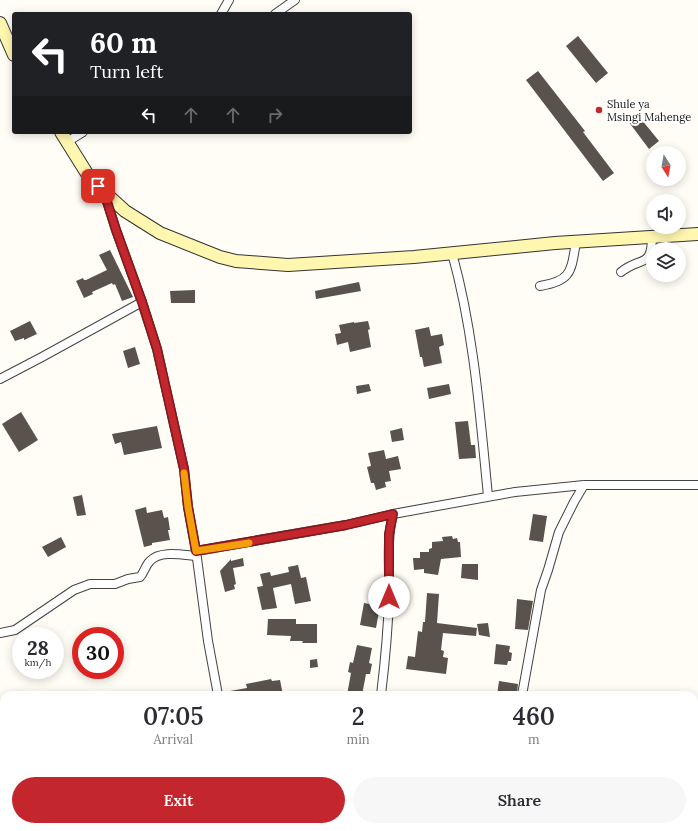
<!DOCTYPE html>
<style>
body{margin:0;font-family:Lora,serif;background:#f7f7f7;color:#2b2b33;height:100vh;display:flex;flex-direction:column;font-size:15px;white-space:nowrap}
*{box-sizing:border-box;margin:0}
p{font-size:13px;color:#7c7c81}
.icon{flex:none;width:22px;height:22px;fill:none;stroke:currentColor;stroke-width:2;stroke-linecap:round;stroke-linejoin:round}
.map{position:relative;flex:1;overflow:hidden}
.side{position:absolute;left:0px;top:691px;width:698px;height:140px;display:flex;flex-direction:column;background:#fff;border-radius:12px 12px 0 0;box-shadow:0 2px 10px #0003}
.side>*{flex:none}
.hud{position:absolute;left:12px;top:12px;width:400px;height:122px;border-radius:4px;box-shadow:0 2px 10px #0003;background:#202124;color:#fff;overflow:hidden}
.needle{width:26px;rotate:169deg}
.controls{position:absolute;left:646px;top:146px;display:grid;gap:8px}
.controls a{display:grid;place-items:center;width:40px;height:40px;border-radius:50%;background:#fff;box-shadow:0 2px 10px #0003;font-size:20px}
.speed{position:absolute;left:12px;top:627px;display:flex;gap:8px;font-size:20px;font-weight:700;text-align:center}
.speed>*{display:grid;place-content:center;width:52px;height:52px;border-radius:50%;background:#fff;box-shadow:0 2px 10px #0003;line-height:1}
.speed small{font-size:10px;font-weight:400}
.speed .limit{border:6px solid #d22;background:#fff;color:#111}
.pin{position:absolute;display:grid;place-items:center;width:34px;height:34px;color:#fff;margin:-17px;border-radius:8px;box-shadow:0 2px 6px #0006}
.me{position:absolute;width:44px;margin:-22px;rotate:0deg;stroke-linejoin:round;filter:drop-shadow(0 0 3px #0008)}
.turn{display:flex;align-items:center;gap:14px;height:84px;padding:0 12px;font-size:18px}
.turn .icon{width:52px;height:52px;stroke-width:2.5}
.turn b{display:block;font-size:28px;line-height:34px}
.lanes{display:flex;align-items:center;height:38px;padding:0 12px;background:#0003;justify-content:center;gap:20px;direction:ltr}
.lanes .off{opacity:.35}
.eta{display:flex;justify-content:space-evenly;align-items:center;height:68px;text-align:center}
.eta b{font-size:24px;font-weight:600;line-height:28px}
.action{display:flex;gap:8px;margin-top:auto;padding:8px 12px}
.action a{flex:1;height:46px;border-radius:24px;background:#c4262e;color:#fff;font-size:16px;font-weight:600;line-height:46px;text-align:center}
.action a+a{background:#f7f7f7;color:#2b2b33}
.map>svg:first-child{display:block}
.building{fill:#5a524d}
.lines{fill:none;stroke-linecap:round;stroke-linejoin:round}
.street-casing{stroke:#444;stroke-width:10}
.secondary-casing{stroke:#333;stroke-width:14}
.street{stroke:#fff;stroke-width:8}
.secondary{stroke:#fff6b0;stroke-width:12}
.route-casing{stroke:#7f191e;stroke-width:10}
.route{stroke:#c4262e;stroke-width:7}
.slow{stroke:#f59e0b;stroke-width:7}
.poi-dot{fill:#c4262e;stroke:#fff;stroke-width:1.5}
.labels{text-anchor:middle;stroke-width:4;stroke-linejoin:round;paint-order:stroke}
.poi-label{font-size:11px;fill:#111;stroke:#fff;text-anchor:start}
</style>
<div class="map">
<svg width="698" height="831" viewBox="0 0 698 831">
<rect width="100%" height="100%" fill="#fffdf5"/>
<!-- building -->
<g class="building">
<polygon points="578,36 608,73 596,83 566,46"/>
<polygon points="538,71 585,131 583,132 614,173 603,181 526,80"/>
<polygon points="637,114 659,141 649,149 628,121"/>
<polygon points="110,250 133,297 122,301 115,284 113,285 112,283 92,292 93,294 84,298 76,281 83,278 84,280 86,280 107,270 99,255"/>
<polygon points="359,282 361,291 316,299 315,291"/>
<polygon points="195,290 195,303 171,303 170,291"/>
<polygon points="30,321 37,334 24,340 24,338 15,341 10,331"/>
<polygon points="368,321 370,329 368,330 371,347 350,352 348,342 337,345 335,334 341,333 339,325 354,322 354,323"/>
<polygon points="429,327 431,336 442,334 444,345 439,347 442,363 424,367 422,357 420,357 415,330"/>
<polygon points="135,347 140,364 128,368 123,351"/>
<polygon points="369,384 371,391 357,394 356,386"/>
<polygon points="449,384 451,394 429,399 427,388"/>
<polygon points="21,412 38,440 19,452 2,424"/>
<polygon points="468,421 471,445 475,445 476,458 459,459 455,422"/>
<polygon points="157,426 162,448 124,455 121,442 115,444 112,434"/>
<polygon points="402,428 404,440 392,442 390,431"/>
<polygon points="384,450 386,459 398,456 401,469 389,471 391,481 385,482 386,487 376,490 374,483 371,483 367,467 371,466 368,453"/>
<polygon points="82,495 86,515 77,516 73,497"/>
<polygon points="146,507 147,513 162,510 164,518 168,517 170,530 168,530 170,540 152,543 152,545 144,547 135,510"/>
<polygon points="533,514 547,516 543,542 529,540"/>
<polygon points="452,536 453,539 457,538 458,542 460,542 461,557 441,559 438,575 424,573 424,569 414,570 413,558 420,558 420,552 429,552 429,549 432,548 432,542 443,541 442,537"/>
<polygon points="61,537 66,547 48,557 42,547"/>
<polygon points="243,558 244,566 233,568 236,584 234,585 235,589 225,592 220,571 231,559 231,561"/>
<polygon points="462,564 478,564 478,580 461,578"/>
<polygon points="298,565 301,578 306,577 311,601 295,604 291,584 273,588 277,608 262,610 257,587 263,586 260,574 270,572 271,576 289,572 288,567"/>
<polygon points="427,593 439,594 437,623 477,628 476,636 443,633 441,650 444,651 443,657 448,658 446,674 406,669 408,656 415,657 418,631 422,632 423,622 425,622"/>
<polygon points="517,599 533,601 528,630 515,629"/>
<polygon points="364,603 380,606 376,628 360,625"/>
<polygon points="268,619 296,619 296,624 317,624 317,643 302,643 303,641 290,641 291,636 267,635"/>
<polygon points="488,623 490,637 479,635 477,624"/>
<polygon points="496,644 510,646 509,652 512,653 511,661 508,661 507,665 494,664"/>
<polygon points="357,645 372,648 369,663 372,664 370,674 366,674 362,695 347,695 351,673 348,672 350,662 353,663"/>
<polygon points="317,659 318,667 310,668 310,660"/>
<polygon points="271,679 272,681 280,680 283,695 230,695 230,691 247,688 246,684"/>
<polygon points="499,681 518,684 517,693 515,693 514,695 497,695"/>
</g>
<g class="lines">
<defs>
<g id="street">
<polyline points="221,14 229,0"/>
<polyline points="275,14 295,0"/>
<polyline points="67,142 83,132"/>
<polyline points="104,192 116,230 142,302 157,349 184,469 188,507 196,551 208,641 218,695"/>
<path d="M452,253C474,332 480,415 488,496"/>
<path d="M621,272C641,256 652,269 652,236"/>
<path d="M540,286C572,281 571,271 576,242"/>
<polyline points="0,379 42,357 142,302"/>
<polyline points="196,551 346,525 393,514 515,492 584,485 698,485"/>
<path d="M0,633L15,630L74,590L90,584H115L128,579L140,577C144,573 145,566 150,561C160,550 183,555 196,556"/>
<path d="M381,695C385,662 388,630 389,597C390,570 386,541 393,514"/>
<polyline points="522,695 541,590 548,570 559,532 574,502 584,485"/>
<polyline points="0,734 4,733"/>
<polyline points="694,806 698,807"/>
<polyline points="306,827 323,831"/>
<polyline points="232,831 233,827"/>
<polyline points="357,831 358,827"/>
<polyline points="493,831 494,827"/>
</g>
<g id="secondary">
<polyline points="0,23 14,55"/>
<polyline points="61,132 91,180 125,211 160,233 220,257 236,261 288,265 414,257 555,243 698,234"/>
</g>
</defs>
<!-- street casing -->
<use href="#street" class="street-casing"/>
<!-- secondary casing -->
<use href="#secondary" class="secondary-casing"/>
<!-- street -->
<use href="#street" class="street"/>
<!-- secondary -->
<use href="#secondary" class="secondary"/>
</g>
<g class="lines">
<defs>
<polyline id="route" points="98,186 104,192 116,230 142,302 157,349 184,469 188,507 196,551 346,525 393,514 389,534 389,597"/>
</defs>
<!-- route casing -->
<use href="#route" class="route-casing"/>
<!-- route -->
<use href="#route" class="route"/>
<!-- slow -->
<polyline class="slow" points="184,473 188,507 196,551 249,543"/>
</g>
<!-- markers -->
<circle class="poi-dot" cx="599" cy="110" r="4"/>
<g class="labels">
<!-- poi labels -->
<g class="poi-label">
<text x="607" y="108">Shule ya<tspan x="607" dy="13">Msingi Mahenge</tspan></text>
</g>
</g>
</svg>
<div class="controls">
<a><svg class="needle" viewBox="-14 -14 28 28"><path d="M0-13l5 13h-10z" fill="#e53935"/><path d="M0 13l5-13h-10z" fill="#7c7c81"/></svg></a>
<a><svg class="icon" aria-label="sound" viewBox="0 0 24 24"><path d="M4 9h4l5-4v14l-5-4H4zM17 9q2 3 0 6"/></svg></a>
<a><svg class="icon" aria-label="layers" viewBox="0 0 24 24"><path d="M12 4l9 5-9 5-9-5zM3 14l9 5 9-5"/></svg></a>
</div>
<div class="speed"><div>28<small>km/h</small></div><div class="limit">30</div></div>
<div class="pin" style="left:98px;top:186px;background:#d93025"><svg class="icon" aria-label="arrive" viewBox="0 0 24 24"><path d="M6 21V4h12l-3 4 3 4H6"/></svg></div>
<svg class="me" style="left:389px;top:597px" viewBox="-20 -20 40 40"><circle r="19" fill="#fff"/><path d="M0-13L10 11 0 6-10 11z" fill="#c4262e"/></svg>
<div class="hud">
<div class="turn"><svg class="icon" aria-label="left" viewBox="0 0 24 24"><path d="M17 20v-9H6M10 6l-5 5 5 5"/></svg><div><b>60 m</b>Turn left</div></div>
<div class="lanes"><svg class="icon" aria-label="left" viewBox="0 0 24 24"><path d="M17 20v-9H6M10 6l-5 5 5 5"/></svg><svg class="icon off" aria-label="ahead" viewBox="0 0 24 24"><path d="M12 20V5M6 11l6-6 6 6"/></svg><svg class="icon off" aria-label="ahead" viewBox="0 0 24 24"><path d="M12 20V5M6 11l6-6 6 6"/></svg><svg class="icon off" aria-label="right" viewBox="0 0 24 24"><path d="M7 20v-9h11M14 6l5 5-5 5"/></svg></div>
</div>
<section class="side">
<div class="eta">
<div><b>07:05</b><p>Arrival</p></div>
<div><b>2</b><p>min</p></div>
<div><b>460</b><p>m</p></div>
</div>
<div class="action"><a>Exit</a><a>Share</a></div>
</section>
</div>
